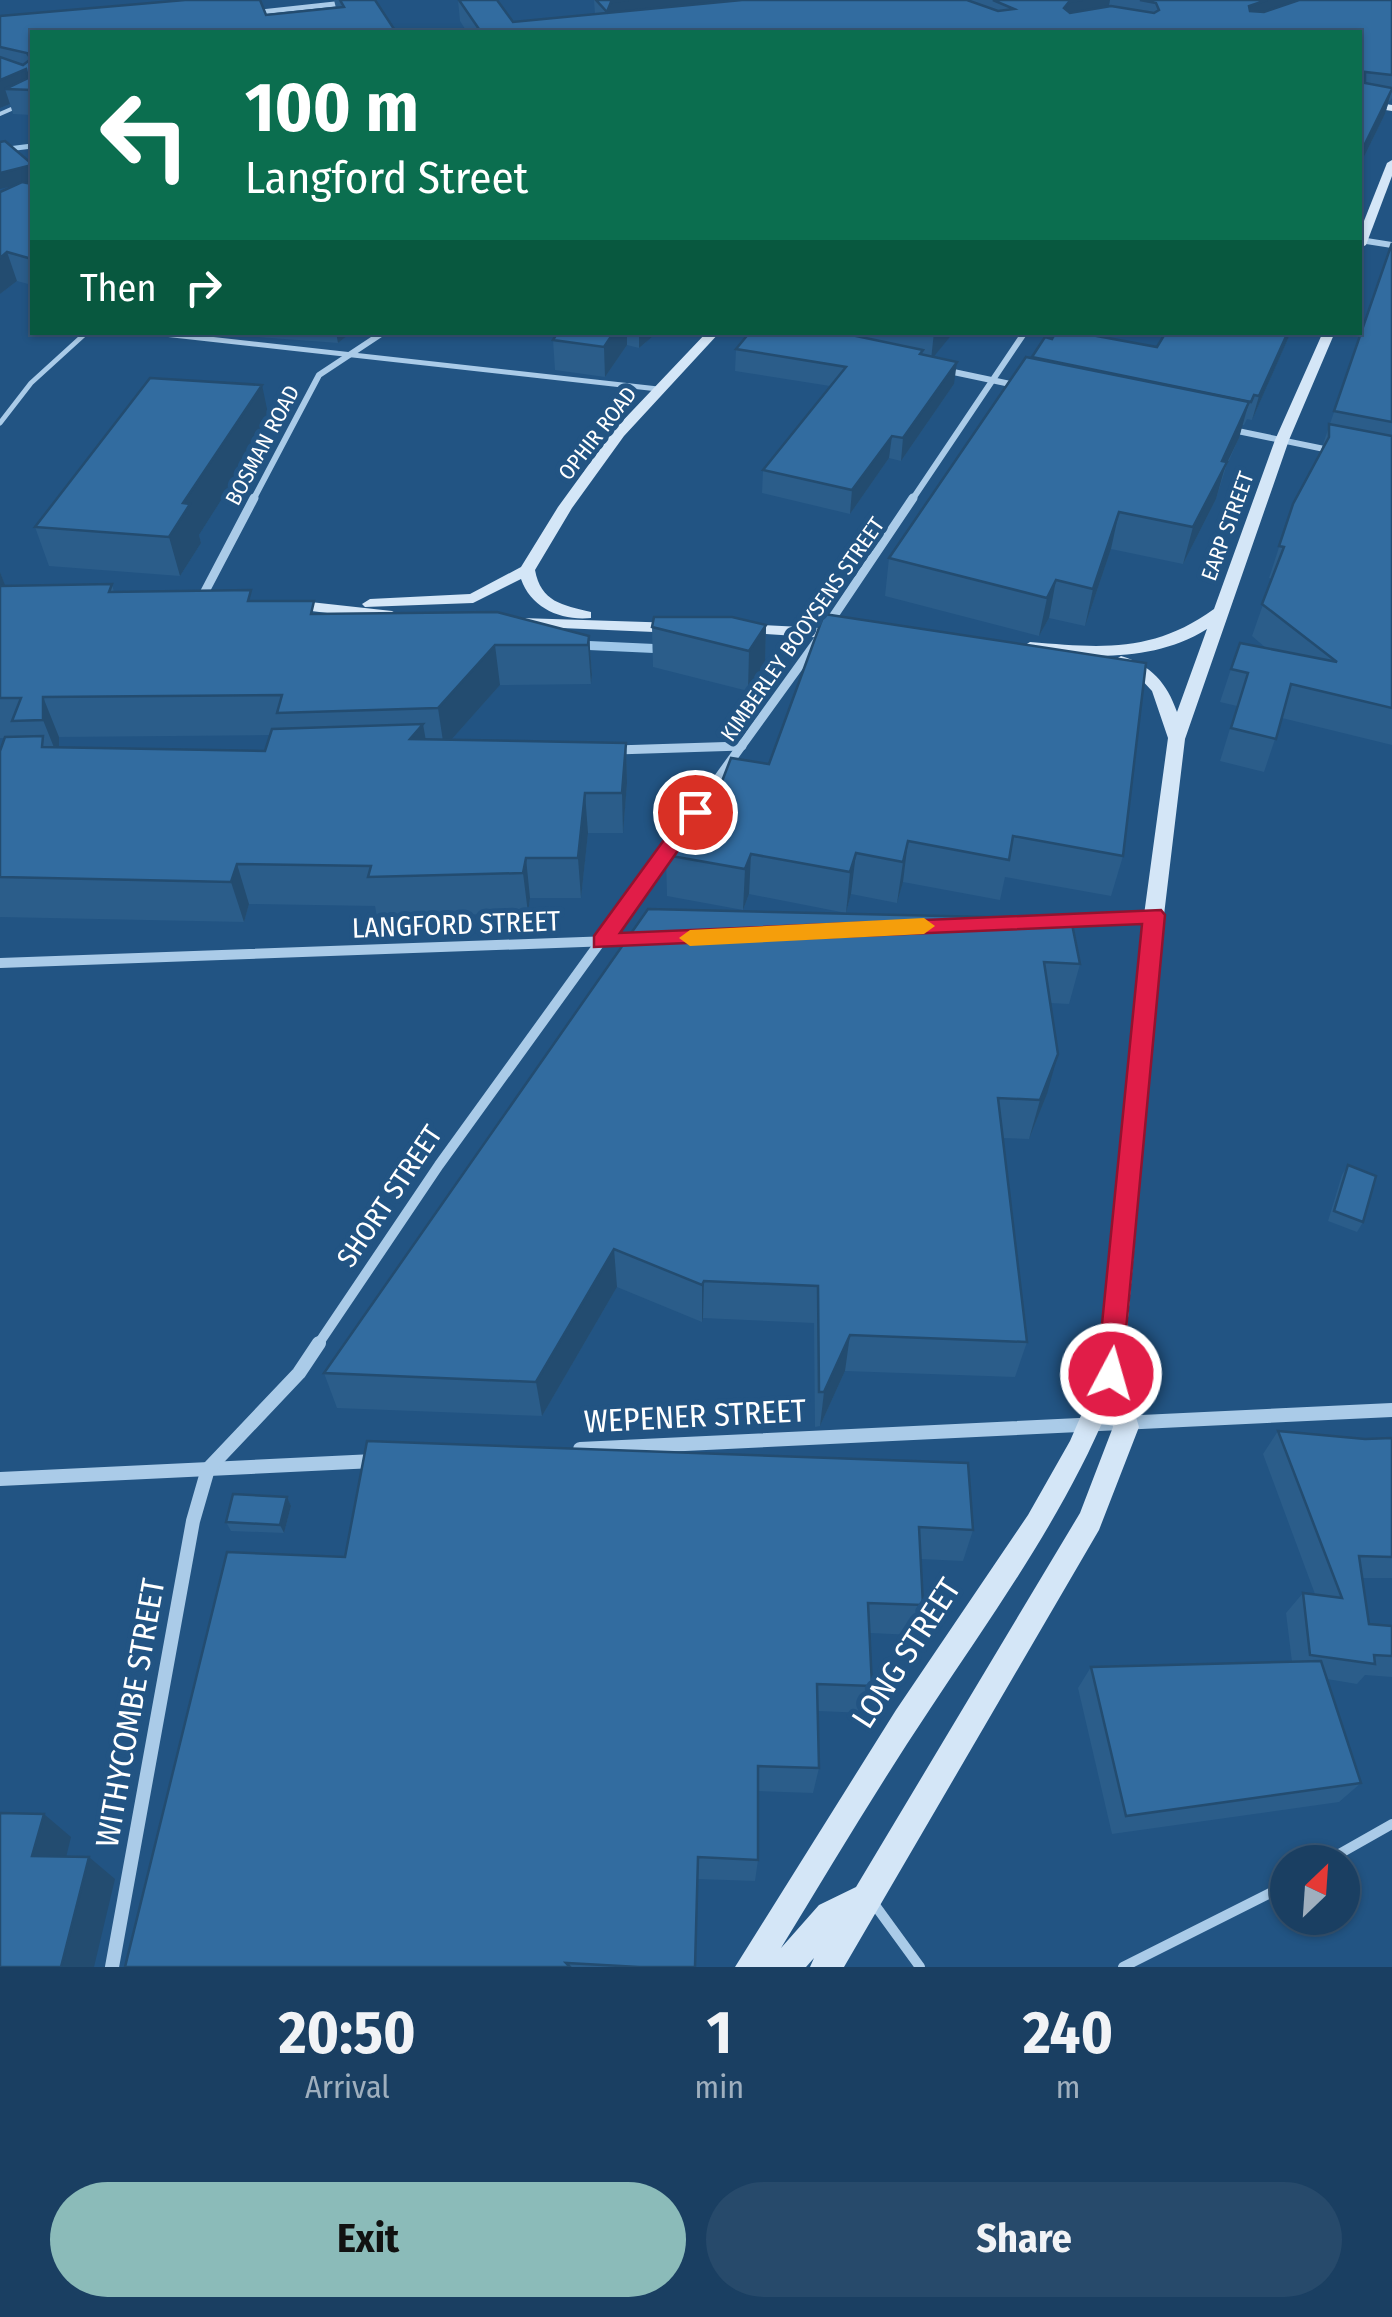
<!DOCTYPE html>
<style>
body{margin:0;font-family:"Fira Sans Condensed",sans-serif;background:#274a6b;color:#f1f3f6;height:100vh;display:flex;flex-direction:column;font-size:38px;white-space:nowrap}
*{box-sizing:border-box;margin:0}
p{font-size:32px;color:#9fafbe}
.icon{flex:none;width:55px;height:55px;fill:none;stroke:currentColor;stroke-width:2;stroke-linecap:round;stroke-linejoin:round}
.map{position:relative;height:1967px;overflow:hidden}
.drawer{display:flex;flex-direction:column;background:#1a3f62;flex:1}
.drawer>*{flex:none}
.top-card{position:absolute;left:30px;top:30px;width:1332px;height:305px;border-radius:0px;box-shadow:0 2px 8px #0004,0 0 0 2px #385877;background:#0b6e4f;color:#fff;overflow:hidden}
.needle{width:65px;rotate:25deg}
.buttons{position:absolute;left:1270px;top:1845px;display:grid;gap:20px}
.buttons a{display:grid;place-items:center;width:90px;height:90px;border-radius:50%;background:#1a3f62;box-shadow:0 2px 8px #0004,0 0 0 2px #385877;font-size:50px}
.pin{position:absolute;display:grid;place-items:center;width:85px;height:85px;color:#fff;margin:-42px;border:5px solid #fff;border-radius:50%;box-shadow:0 2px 10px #0007}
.me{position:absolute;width:110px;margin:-55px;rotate:6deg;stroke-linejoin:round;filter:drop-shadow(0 0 8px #0008)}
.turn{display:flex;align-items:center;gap:35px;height:210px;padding:0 50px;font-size:45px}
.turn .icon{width:130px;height:130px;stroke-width:2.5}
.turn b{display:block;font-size:70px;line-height:85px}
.then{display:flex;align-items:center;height:95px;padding:0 50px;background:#0003;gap:20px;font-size:38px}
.eta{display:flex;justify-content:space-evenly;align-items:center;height:170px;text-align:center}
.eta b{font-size:60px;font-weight:700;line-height:70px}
.primary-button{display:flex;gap:20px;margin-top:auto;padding:20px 50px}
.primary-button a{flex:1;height:115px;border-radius:60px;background:#8bbbb9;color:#111;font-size:40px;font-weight:700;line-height:115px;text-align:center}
.primary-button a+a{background:#274a6b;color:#f1f3f6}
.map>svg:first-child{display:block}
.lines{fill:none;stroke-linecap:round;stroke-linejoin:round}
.stream-far1{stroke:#9ec7e9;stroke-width:5}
.stream{stroke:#9ec7e9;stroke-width:9}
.lane-far2{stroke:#aacbe8;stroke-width:4}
.lane-far1{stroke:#aacbe8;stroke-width:5}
.lane{stroke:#aacbe8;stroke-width:10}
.street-far4{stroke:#aacbe8;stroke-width:5}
.street-far3{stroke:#aacbe8;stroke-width:6}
.street-far2{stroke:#aacbe8;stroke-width:9}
.street-far1{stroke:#aacbe8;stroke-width:10}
.street{stroke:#aacbe8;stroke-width:14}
.secondary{fill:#d4e6f7;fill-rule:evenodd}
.wall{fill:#2b5d8a;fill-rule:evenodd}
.shaded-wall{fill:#234c70}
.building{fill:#326ca0;stroke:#234c70;stroke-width:2.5}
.route{fill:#e11d48;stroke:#92132f;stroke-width:2.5}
.slow{fill:#f59e0b}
.labels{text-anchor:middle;stroke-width:10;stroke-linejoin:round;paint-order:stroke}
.far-street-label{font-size:22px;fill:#fff;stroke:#225483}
.street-label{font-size:28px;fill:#fff;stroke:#225483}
.near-street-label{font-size:32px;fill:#fff;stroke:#225483}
</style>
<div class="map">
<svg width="1392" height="1967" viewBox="0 0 1392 1967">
<rect width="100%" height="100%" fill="#225483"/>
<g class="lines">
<!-- stream-far1 -->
<polyline class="stream-far1" points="0,150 32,146"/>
<!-- stream -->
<polyline class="stream" points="578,645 665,649"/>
<!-- lane-far2 -->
<polyline class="lane-far2" points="0,114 32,100"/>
<!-- lane-far1 -->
<g class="lane-far1">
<polyline points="146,332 658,389"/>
<polyline points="0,423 31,383 87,332"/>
</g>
<!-- lane -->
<g class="lane">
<polyline points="1325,1862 1392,1824"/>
<polyline points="872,1901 920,1967"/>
<polyline points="1123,1967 1288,1884"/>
</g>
<!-- street-far4 -->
<polyline class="street-far4" points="252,13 344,3"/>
<!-- street-far3 -->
<g class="street-far3">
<polyline points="1360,240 1392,245"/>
<polyline points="944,370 1020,386"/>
<polyline points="1228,429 1334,451"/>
<polyline points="253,500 319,375 384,332"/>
<polyline points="912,500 1025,332"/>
</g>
<!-- street-far2 -->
<g class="street-far2">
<polyline points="201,599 254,498"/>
<polyline points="827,626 913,498"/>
<polyline points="616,750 742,746"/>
<polyline points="654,867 818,640"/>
</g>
<!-- street-far1 -->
<g class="street-far1">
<polyline points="1060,920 1154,915"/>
<polyline points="0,963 638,940"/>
<polyline points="317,1346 439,1165 656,865"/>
</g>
<!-- street -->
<g class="street">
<polyline points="580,1449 1392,1410"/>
<polyline points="0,1479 374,1461"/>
<polyline points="112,1967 193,1521 208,1469 299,1373 319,1343"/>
</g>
<!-- secondary -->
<g class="secondary">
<polygon points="1360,100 1392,105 1392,111 1360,106"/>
<polygon points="1392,160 1392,176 1366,245 1360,248 1360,231 1387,163"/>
<path d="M707,332H720L624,436L572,508L535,570C541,602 562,605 591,612V618C561,621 531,608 521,579L473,603L365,607L362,604L370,599L470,594L521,567L558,507L614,430Z"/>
<path d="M1323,332H1335L1289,440L1185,739L1164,915L1123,1374L1139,1427L1099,1530L844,1967H810L814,1958L806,1967H735L896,1710L1028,1515L1070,1441L1099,1374L1144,915L1168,738L1152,691L1139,677L1113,661L1121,656C1151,665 1167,683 1177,712L1207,629C1162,657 1111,658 1060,654C1047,653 1032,654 1022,647L1030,642C1102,648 1153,653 1214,609L1275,440ZM1108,1409L1113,1427L1080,1513L856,1887L819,1905L781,1948C830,1868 878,1787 930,1709C994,1612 1063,1517 1108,1409Z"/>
<polygon points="292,600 392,611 400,616 392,621 287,608 287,602"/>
<polygon points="521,618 677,623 685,628 677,633 515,626 513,623"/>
<polygon points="741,624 841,629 849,634 841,639 735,632 733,629"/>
</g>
</g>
<!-- wall -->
<g class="wall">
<polygon points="334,0 375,0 396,32 32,32 32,115 13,114 10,104 0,108 0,16 266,15 336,8"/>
<polygon points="458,0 497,0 513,22 595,14 594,0 1392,0 1392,98 1390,101 1389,101 1385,114 1360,165 1360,32 467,32 460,21"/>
<polygon points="27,183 32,184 32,285 17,281 0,294 0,192"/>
<polygon points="1392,243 1392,745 1282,718 1264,772 1220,761 1237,706 1220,702 1231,669 1266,648 1252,636 1272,579 1269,578 1293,504 1319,456"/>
<polygon points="232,332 352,332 338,343 232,335"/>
<polygon points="558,332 658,332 639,348 627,345 605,377 555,370 553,340"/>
<polygon points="750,332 954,332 933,357 954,384 901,461 889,458 850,514 762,493 763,470 830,386 735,371 736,349"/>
<polygon points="1291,332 1252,420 1247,419 1244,425 1242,425 1239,438 1226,467 1216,499 1183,564 1111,549 1085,626 1049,618 1039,636 885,596 889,558 1032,359 1052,339 1157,347"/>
<polygon points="270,423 199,535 201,543 180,576 49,566 35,527"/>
<path d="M0,572L5,586L112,584L114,592L254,601L317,613L589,636L592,675L591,684L500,685L451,740L626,743L627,783L623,833H588L581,898H530L528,913L377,917L375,906L249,904L244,922L0,917V751L5,738H0ZM270,735L265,751L59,748V737Z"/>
<polygon points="766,625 765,665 748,691 653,667 652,627"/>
<polygon points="731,758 1123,856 1111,896 1005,877 1000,900 903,882 897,903 851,894 846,913 749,894 743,910 667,896 666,855 690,828 719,789"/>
<polygon points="648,909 1080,964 1069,1004 1050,1003 1047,1094 1029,1139 1003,1138 1027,1342 1015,1377 845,1371 820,1426 815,1427 814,1323 703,1318 702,1322 617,1287 542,1416 337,1408 324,1373"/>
<polygon points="1348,1165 1363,1222 1357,1232 1328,1221 1342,1175"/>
<polygon points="1278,1431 1365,1439 1392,1438 1392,1578 1363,1578 1369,1624 1392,1626 1392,1677 1365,1675 1357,1684 1327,1679 1361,1783 1339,1802 1112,1834 1078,1688 1091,1667 1292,1662 1286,1613 1303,1593 1315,1594 1263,1454"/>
<polygon points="367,1441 973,1530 963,1561 921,1559 923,1605 914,1635 870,1633 872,1686 865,1713 818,1711 819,1768 813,1793 758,1791 758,1860 755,1881 698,1879 695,1967 125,1967 345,1557"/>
<polygon points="287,1497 291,1506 284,1533 231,1531 226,1522"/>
</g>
<!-- shaded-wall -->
<g class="shaded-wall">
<polygon points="628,0 824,0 608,32 607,12 611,2"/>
<polygon points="1082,0 1110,0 1107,18 1065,26 1064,8 1069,2"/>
<polygon points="1267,0 1329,0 1244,30 1249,6"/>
<polygon points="26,69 32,90 5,89 10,104 0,108 0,80"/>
<polygon points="1392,89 1385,114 1360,165 1360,154"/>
<polygon points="32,165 32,181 0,189 0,173"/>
<polygon points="7,252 17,281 0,294 0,258"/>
<polygon points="336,332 352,332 338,343"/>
<polygon points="614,332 627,332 627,345 605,377 604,347"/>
<polygon points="639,332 658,332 639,348"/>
<polygon points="934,332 954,332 931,360"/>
<polygon points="1288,332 1291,332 1252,420 1259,396"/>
<polygon points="957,362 954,384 901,461 903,438"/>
<polygon points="262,385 270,423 199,535 201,543 180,576 169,537 183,503"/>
<polygon points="1249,402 1239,438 1225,467 1216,499 1183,564 1193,527"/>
<polygon points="892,436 889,458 850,514 852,490"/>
<polygon points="1119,512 1111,549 1085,626 1093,589"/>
<polygon points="0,572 13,606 0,624"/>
<polygon points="1056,580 1049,618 1039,636 1047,598"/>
<polygon points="766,625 765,665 748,691 749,651"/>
<polygon points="589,636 592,675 591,684 588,645"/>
<polygon points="495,645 500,685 444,748 438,708"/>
<polygon points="43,697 59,737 59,760 43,720"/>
<polygon points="423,724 430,764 410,739"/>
<polygon points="626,743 627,783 623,833 622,793"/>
<polygon points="585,793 588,833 581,898 578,858"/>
<polygon points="908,841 903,882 897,903 903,862"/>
<polygon points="856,853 851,894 846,913 850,872"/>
<polygon points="751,854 749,894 743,910 745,869"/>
<polygon points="526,858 530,898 528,913 523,873"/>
<polygon points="237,864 249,904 244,922 231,882"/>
<polygon points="1058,1054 1047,1094 1029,1139 1040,1100"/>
<polygon points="614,1249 617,1287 542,1416 536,1382"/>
<polygon points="704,1281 703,1318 702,1322 702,1285"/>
<polygon points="850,1335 845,1371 820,1426 824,1392"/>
<polygon points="287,1497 291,1506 284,1533 280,1525"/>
<polygon points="44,1814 71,1837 61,1878 32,1856"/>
<polygon points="89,1857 115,1879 94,1967 61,1967"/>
</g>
<!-- building -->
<g class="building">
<polygon points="185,0 260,0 266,15 344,7 340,0 375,0 396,32 32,32 32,90 5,89 28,78 26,69 0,80 0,57 23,65 31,59 27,53 0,47 0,16"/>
<polygon points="459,0 497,0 513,22 742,0 967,0 998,11 1014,9 993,0 1082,0 1069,2 1064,8 1070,13 1111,6 1154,13 1159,10 1156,3 1140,0 1267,0 1249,6 1250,11 1264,12 1299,0 1392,0 1392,75 1365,72 1365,83 1392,88 1392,89 1360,154 1360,32 481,32"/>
<polygon points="596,0 628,0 611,2 607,12"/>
<polygon points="5,141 32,164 32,165 0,173 0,142"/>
<polygon points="22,182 32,184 32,259 7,252 0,258 0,192"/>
<polygon points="1392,243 1392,422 1334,411"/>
<polygon points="558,332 614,332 604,347 553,340"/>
<polygon points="750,332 837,332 923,350 920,354 957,362 903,438 892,436 852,490 763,470 846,367 736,349"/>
<polygon points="1056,332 1075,332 1157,347 1166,332 1288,332 1259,396 1254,395 1251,402 1032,357 1045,337 1052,339"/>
<polygon points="1026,357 1249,402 1222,461 1227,462 1193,527 1119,512 1093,589 1056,580 1047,598 889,558"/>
<polygon points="150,378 262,385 183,503 190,504 169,537 35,527"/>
<polygon points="1329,424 1392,436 1392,708 1291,684 1276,739 1231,728 1248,673 1231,669 1240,643 1337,662 1262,604 1284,547 1279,546 1293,504 1329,437"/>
<polygon points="112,584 109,592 251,590 248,601 314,601 311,614 497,612 589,636 588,645 495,645 438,708 277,713 282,695 43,697 43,720 12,721 21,698 0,698 0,586"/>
<polygon points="824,614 1146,663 1123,856 1013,836 1009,860 908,841 903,862 856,853 850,872 751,854 745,869 666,855 678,826 690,828 707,787 719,789 731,758 769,764"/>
<polygon points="654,617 732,617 766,625 749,651 652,627"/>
<polygon points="423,724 410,739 626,743 622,793 585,793 578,858 526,858 523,873 368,877 371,866 237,864 231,882 0,877 0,751 5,737 43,736 42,747 265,751 272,729"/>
<polygon points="648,909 1071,919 1080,964 1044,962 1058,1054 1040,1100 998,1098 1027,1342 850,1335 824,1392 819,1392 818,1286 704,1281 702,1285 614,1249 536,1382 324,1373"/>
<polygon points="1348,1165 1376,1176 1363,1222 1334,1211"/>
<polygon points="1278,1431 1365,1439 1392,1438 1392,1557 1359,1556 1369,1624 1392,1626 1392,1656 1374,1655 1375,1664 1310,1655 1303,1593 1342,1598"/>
<polygon points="367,1441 968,1463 973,1530 919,1527 923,1605 868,1603 872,1686 817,1684 819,1768 758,1766 758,1860 698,1857 695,1967 639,1967 566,1963 570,1967 125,1967 227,1552 345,1557"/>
<polygon points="233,1494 287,1497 280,1525 226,1522"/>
<polygon points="1321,1661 1361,1783 1126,1816 1091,1667"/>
<polygon points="0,1813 44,1814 32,1856 89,1857 61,1967 0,1967"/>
</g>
<!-- route -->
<polygon class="route" points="695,805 705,812 620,933 1161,910 1165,915 1121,1383 1111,1387 1101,1383 1097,1374 1142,924 594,947 594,936 688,807"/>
<!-- slow -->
<polygon class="slow" points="924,918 935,926 924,934 690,946 679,938 690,930"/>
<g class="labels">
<!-- far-street labels -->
<g class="far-street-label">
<text transform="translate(597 433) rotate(-52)" y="8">OPHIR ROAD</text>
<text transform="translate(262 445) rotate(-62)" y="8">BOSMAN ROAD</text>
<text transform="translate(1227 526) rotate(-70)" y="8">EARP STREET</text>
<text transform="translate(802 629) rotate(-55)" y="8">KIMBERLEY BOOYSENS STREET</text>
</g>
<!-- street labels -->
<g class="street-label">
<text transform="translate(456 924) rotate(-2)" y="10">LANGFORD STREET</text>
<text transform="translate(389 1196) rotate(-56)" y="10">SHORT STREET</text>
</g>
<!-- near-street labels -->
<g class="near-street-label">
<text transform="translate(695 1416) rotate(-3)" y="11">WEPENER STREET</text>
<text transform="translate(906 1653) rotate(-57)" y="11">LONG STREET</text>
<text transform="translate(130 1713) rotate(-80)" y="11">WITHYCOMBE STREET</text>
</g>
</g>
</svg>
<div class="buttons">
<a><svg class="needle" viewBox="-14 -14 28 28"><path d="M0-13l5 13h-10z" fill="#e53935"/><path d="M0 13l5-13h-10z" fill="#9fafbe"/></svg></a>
</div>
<div class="pin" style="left:695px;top:812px;background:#d93025"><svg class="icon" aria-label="arrive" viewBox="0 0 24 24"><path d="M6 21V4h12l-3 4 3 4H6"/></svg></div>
<svg class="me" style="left:1111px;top:1374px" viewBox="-20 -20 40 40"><circle r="17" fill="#e11d48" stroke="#fff" stroke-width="3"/><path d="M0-11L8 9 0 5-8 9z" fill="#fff"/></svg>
<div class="top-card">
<div class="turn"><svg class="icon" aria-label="left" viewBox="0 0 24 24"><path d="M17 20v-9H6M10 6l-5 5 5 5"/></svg><div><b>100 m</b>Langford Street</div></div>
<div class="then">Then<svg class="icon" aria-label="right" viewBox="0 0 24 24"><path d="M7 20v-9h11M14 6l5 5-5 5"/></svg></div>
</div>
</div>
<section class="drawer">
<div class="eta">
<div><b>20:50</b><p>Arrival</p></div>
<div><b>1</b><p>min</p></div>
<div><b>240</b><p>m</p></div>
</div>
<div class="primary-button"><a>Exit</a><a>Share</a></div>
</section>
